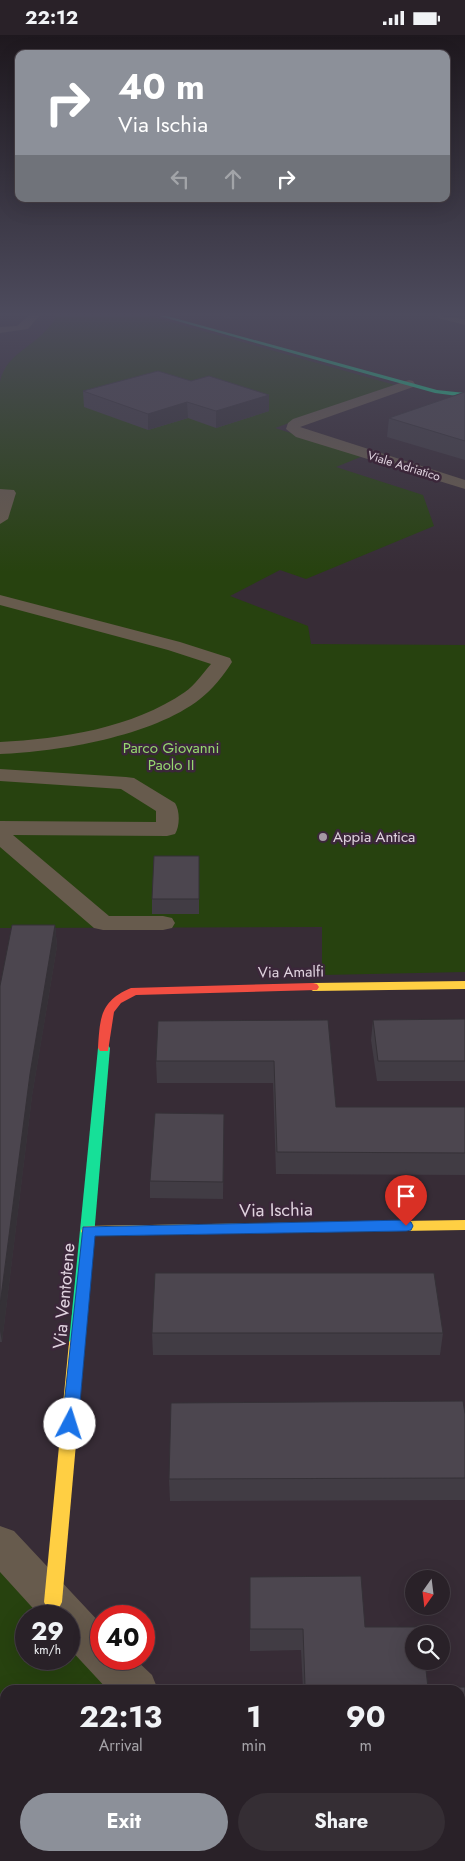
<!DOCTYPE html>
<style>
body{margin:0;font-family:Jost,sans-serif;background:#352e34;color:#f1f3f6;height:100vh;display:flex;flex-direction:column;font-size:19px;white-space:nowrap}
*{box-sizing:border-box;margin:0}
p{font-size:16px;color:#a5a3a8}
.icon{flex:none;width:28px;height:28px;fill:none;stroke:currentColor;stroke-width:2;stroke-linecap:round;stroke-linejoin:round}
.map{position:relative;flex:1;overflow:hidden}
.panel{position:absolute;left:0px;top:1650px;width:465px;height:176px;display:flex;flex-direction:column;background:#292128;border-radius:15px 15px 0 0;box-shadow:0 5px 20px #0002,0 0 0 1px #453e45}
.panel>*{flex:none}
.guide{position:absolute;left:15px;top:15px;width:435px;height:152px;border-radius:10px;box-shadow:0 5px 20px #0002,0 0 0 1px #453e45;background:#8c9099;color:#fff;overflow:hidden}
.needle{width:32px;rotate:194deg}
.fabs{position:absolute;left:405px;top:1535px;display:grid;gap:10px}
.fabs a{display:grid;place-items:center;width:45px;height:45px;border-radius:50%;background:#292128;box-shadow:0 5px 20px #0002,0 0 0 1px #453e45;font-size:25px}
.speed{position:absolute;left:15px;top:1570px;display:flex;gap:10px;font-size:25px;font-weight:700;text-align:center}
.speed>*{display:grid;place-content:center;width:65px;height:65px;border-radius:50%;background:#292128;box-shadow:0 5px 20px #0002,0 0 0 1px #453e45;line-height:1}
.speed small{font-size:12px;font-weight:400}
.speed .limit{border:8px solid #d22;background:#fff;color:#111}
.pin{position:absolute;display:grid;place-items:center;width:42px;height:42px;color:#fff;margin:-51px -21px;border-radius:50% 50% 50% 0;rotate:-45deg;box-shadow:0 0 5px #0007}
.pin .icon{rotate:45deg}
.me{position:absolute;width:55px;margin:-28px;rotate:5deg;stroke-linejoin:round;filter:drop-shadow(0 0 4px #0008)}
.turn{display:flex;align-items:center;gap:18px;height:105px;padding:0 20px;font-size:22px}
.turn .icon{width:65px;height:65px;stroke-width:2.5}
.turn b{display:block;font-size:35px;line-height:42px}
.lanes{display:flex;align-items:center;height:48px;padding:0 20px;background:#0003;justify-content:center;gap:25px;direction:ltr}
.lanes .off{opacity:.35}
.eta{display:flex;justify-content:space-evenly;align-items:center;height:85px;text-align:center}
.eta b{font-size:30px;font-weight:700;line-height:35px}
.cta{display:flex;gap:10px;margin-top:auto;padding:10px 20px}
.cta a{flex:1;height:58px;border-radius:30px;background:#8c9099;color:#fff;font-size:20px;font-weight:700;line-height:58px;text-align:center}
.cta a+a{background:#352e34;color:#f1f3f6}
.status{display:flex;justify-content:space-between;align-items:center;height:35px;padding:0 25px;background:#292128;direction:ltr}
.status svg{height:14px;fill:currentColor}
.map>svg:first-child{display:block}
.green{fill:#27420f}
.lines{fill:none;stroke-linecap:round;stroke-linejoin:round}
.street{fill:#675b4d;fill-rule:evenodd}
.fast{fill:#16e098;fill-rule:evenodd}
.slow{fill:#ffcf43;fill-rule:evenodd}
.jam{fill:#f24e42;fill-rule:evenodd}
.wall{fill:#413c44}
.shaded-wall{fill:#353137}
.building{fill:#4c464f;stroke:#353137}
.route{fill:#1a73e8;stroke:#114b97}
.poi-dot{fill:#a599a4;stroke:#3b273a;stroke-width:2}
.labels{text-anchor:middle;stroke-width:5;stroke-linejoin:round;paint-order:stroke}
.far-street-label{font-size:12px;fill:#e0d3df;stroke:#3b273a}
.park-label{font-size:15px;fill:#96d870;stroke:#3b273a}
.poi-label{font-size:15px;fill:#e0d3df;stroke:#3b273a;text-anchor:start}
.street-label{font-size:15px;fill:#e0d3df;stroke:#3b273a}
.near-street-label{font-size:18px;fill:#e0d3df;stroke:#3b273a}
</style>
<div class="status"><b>22:12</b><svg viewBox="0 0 49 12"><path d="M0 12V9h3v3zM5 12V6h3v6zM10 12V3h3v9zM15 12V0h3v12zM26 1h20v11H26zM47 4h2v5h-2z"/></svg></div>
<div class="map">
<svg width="465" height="1826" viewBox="0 0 465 1826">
<rect width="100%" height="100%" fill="#372c36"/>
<!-- green -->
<g class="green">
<path d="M56,281H150L395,350L275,393L363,421L336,432L423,460L434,491L306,544L280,535L230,561L308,591L311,609L465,610V937L322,940V892L0,893V347C6,315 43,310 56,281Z"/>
<polygon points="0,1530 48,1581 26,1581 26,1624 69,1624 69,1604 116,1655 5,1655 5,1821 270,1821 275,1826 0,1826"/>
</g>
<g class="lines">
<!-- street -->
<g class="street">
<polygon points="28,281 39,281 28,294 0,298 0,292 17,291"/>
<polygon points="437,281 465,284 465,290 438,283"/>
<polygon points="409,345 413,346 415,349 413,352 300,392 465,445 465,454 296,402 286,394 288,388 293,384"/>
<polygon points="0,454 14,455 16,458 8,484 0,489"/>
<path d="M0,560L180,607L230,623L232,627C224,640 212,655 200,664C153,701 58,717 0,719V707C61,704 133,693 185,657C195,650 203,638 211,629L168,615L0,570Z"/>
<path d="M0,734L126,742L134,743L175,768C180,776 180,791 175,799L167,801L13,800L109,881H163L172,883L175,888L172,893L163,895H103L94,893L0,812V786L156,787V776L121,754L0,746Z"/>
<polygon points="0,1491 14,1496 101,1589 101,1624 135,1624 152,1640 158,1655 108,1655 69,1613 69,1581 40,1581 0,1537"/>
<polygon points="272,1821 321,1821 323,1826 274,1826"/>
</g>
<!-- fast -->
<g class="fast">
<polygon points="159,281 167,281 437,355 465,358 465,362 435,358"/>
<polygon points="104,1009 108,1010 110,1013 85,1307 82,1311 77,1313 72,1311 69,1307 98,1013 100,1010"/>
</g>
<!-- slow -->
<g class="slow">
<polygon points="465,946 465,954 313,956 307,952 313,948"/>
<polygon points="465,1185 465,1195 88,1201 83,1200 81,1196 83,1192 88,1191"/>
<polygon points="77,1301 82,1303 85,1307 62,1567 59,1573 53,1576 47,1573 44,1567 69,1307 72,1303"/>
</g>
<!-- jam -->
<path class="jam" d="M313,948L317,949L319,952L317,955L136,960L121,968L114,977L108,1016H100L98,1013C100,983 100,966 131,953Z"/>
</g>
<!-- wall -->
<g class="wall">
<polygon points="220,281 242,281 231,284"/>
<polygon points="191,346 269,360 269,376 216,393 188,383 148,395 84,372 83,356"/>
<polygon points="465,357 465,425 387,402 389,383"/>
<polygon points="199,821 199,879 152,879 152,864"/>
<polygon points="55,890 57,911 32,1061 2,1307 0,1307 0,951"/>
<polygon points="465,984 465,1046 377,1046 371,1005 373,985"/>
<polygon points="328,985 336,1072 465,1072 465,1140 276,1139 273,1048 157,1048 156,1026"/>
<polygon points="224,1096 223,1164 150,1163 150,1146"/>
<polygon points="152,1298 443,1298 440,1320 153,1320"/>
<polygon points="465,1379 465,1465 170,1466 169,1444"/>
<polygon points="250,1542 365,1592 428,1653 465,1652 465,1736 460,1736 460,1655 303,1655 301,1615 250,1616"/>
</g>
<!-- shaded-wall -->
<g class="shaded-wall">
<polygon points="231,281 242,281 231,284"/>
<polygon points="269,360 269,376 216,393 216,376"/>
<polygon points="187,367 188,383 148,395 148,379"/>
<polygon points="55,890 57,911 32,1061 2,1307 0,1296 0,1270 30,1039"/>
<polygon points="224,1079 224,1096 223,1164 223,1147"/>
</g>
<!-- building -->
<g class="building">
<polygon points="158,336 191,346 209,341 269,360 216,376 187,367 148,379 83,356"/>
<polygon points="465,357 465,406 389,383"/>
<polygon points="154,821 199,821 199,864 152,864"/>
<polygon points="12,890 55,890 30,1039 0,1270 0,951"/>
<polygon points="465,984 465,1026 378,1026 373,985"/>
<polygon points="328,985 336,1072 465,1072 465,1118 277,1117 274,1026 156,1026 158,986"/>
<polygon points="155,1078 224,1079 223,1147 150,1146"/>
<polygon points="155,1238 434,1238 443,1298 152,1298"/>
<polygon points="463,1366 465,1379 465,1443 169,1444 171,1368"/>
<polygon points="361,1541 365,1592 421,1592 422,1599 414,1599 414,1626 425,1626 428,1653 465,1652 465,1716 460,1716 460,1655 364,1655 364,1651 305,1651 303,1594 250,1594 250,1542"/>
</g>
<!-- sky -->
<linearGradient id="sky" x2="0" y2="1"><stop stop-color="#1e181e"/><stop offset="0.52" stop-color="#4d4b5d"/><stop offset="1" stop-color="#4d4b5d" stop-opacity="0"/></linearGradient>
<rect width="465" height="537" fill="url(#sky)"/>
<!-- route -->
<polygon class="route" points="406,1185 411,1187 413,1191 411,1195 406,1196 95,1201 78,1389 76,1394 70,1396 64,1394 62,1389 83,1192"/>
<!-- markers -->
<circle class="poi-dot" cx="323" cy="802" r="5"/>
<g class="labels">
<!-- far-street labels -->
<g class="far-street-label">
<text transform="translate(404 431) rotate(17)" y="4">Viale Adriatico</text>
</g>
<!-- park labels -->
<g class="park-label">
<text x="171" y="718">Parco Giovanni<tspan x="171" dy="17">Paolo II</tspan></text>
</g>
<!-- poi labels -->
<g class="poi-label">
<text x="333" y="807">Appia Antica</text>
</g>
<!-- street labels -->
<g class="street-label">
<text transform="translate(291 937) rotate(-1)" y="5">Via Amalfi</text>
</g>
<!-- near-street labels -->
<g class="near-street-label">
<text transform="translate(276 1175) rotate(-1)" y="6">Via Ischia</text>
<text transform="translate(64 1261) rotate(-85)" y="6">Via Ventotene</text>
</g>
</g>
</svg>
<div class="fabs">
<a><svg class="needle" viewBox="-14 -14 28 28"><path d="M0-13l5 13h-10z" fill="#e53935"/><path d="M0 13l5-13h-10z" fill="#a5a3a8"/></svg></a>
<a><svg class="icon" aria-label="search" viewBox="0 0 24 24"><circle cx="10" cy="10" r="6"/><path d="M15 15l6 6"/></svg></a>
</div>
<div class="speed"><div>29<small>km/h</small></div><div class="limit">40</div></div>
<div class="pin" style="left:406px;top:1191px;background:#d93025"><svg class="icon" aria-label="arrive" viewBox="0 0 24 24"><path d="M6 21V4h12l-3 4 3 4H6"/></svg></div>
<svg class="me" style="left:70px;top:1389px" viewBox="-20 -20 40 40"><circle r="19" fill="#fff"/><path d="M0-13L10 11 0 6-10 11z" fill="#1a73e8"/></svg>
<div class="guide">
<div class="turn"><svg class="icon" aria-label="right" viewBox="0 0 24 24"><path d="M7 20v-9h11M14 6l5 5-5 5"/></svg><div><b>40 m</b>Via Ischia</div></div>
<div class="lanes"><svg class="icon off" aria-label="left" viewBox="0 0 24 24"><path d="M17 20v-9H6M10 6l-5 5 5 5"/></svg><svg class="icon off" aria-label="ahead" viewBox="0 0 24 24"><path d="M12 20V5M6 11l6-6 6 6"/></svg><svg class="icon" aria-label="right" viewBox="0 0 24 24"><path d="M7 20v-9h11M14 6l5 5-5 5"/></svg></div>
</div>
<section class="panel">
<div class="eta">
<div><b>22:13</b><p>Arrival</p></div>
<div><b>1</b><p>min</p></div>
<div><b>90</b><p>m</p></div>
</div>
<div class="cta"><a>Exit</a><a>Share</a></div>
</section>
</div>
